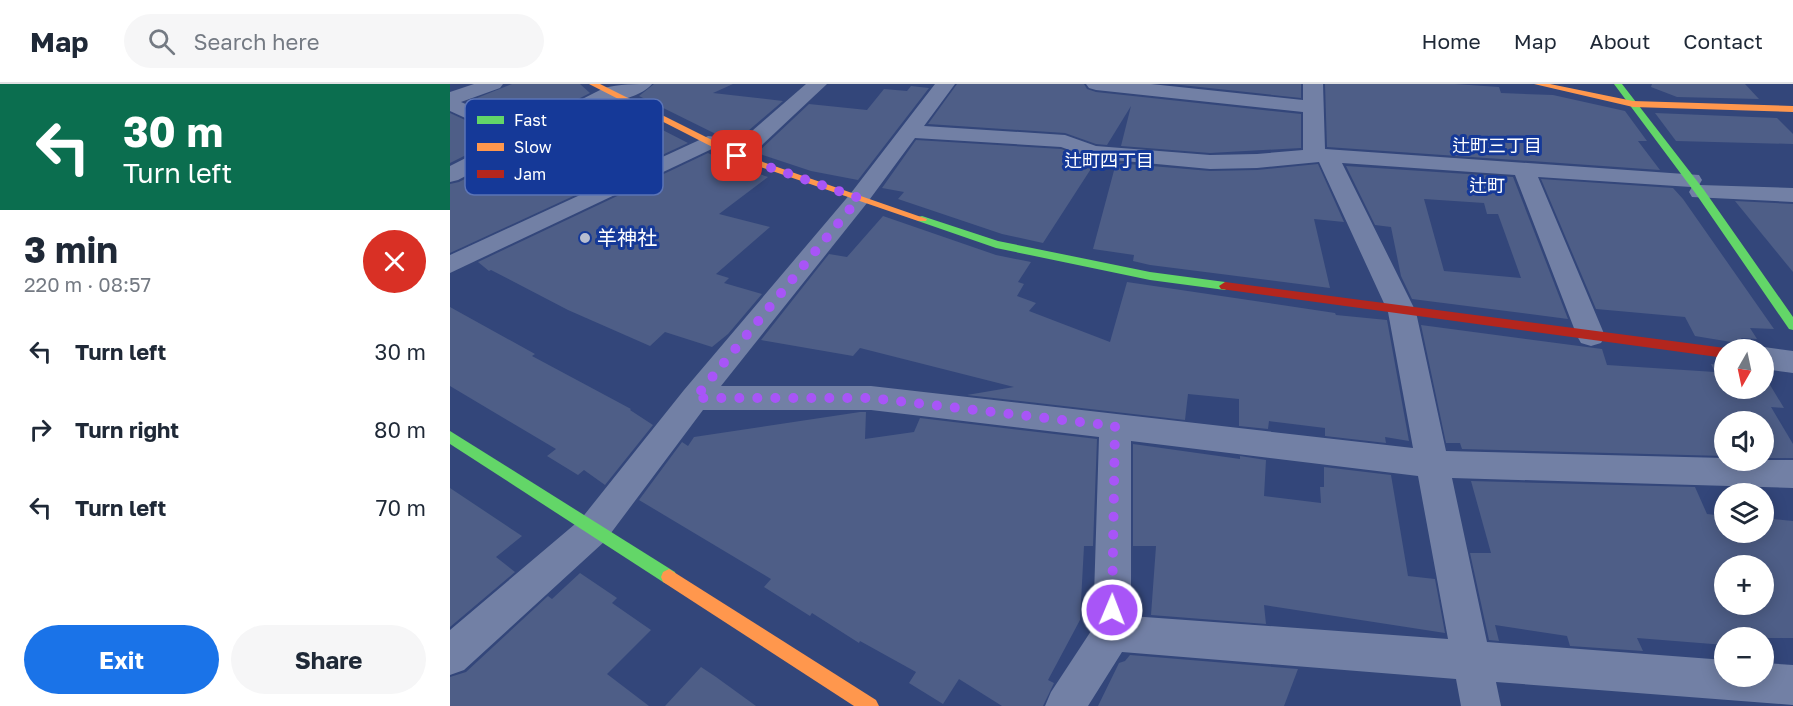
<!DOCTYPE html>
<meta charset="utf-8">
<style>
body{margin:0;font-family:"Golos Text","Noto Sans JP",sans-serif;background:#f6f6f7;color:#1f2937;height:100vh;display:flex;flex-direction:column;font-size:22px;white-space:nowrap}
*{box-sizing:border-box;margin:0}
p{font-size:20px;color:#747a83}
.icon{flex:none;width:33px;height:33px;fill:none;stroke:currentColor;stroke-width:2;stroke-linecap:round;stroke-linejoin:round}
.map{position:relative;flex:1;overflow:hidden}
.side{display:flex;flex-direction:column;background:#fff;width:450px}
.side>*{flex:none}
.hud{background:#0b6e4f;color:#fff;overflow:hidden}
.needle{width:39px;rotate:189deg}
.tools{position:absolute;left:1264px;top:255px;display:grid;gap:12px}
.tools a{display:grid;place-items:center;width:60px;height:60px;border-radius:50%;background:#fff;box-shadow:0 3px 15px #0003;font-size:30px}
.pin{position:absolute;display:grid;place-items:center;width:51px;height:51px;color:#fff;margin:-26px;border-radius:12px;box-shadow:0 3px 9px #0006}
.me{position:absolute;width:66px;margin:-33px;rotate:1deg;stroke-linejoin:round;filter:drop-shadow(0 0 4px #0008)}
.turn{display:flex;align-items:center;gap:21px;height:126px;padding:0 24px;font-size:27px}
.turn .icon{width:78px;height:78px;stroke-width:2.5}
.turn b{display:block;font-size:42px;line-height:51px}
.round{display:grid;place-items:center;flex:none;width:63px;height:63px;border-radius:32px;background:#f6f6f7}
.summary{display:flex;align-items:center;justify-content:space-between;height:102px;padding:0 24px}
h1{font-size:36px;font-weight:700;line-height:45px}
.button{display:flex;gap:12px;margin-top:auto;padding:12px 24px}
.button a{flex:1;height:69px;border-radius:36px;background:#1a73e8;color:#fff;font-size:24px;font-weight:700;line-height:69px;text-align:center}
.button a+a{background:#f6f6f7;color:#1f2937}
ul{padding:0;list-style:none}
li{display:flex;align-items:center;gap:18px;height:78px;padding:0 24px}
li div{flex:1}
li b{display:block;font-size:22px}
li em{font-style:normal}
header{display:flex;align-items:center;gap:36px;box-sizing:border-box;height:84px;padding:0 30px;background:#fff;border-bottom:2px solid #e0e1e3}
header strong{font-size:28px}
nav{display:flex;gap:33px;margin-inline-start:auto;font-size:21px}
.search{width:420px;height:54px;background:#f6f6f7;display:flex;align-items:center;gap:15px;box-sizing:border-box;padding:0 21px;border-radius:33px;color:#747a83;font-size:22px}
main{display:flex;flex:1;min-height:0}
.map>svg:first-child{display:block}
.building{fill:#4e5e87;fill-rule:evenodd}
.lines{fill:none;stroke-linecap:round;stroke-linejoin:round}
.street{fill:#7280a5;fill-rule:evenodd}
.fast{fill:#63d668;fill-rule:evenodd}
.slow{fill:#ff974d;fill-rule:evenodd}
.jam{fill:#b3261e;fill-rule:evenodd}
.route{stroke:#a855f7;stroke-width:10;stroke-dasharray:0 18}
.poi-dot{fill:#b8bed0;stroke:#153998;stroke-width:2}
.labels{text-anchor:middle;stroke-width:6;stroke-linejoin:round;paint-order:stroke}
.far-neighbourhood-label{font-size:18px;fill:#fff;stroke:#153998}
.far-quarter-label{font-size:18px;fill:#fff;stroke:#153998}
.poi-label{font-size:20px;fill:#fff;stroke:#153998;text-anchor:start}
.key{fill:#153998;stroke:#5b74b7;stroke-width:1.5}
.key-label{font-size:16px;fill:#fff}
</style>
<header>
<strong>Map</strong>
<div class="search"><svg class="icon" aria-label="search" viewBox="0 0 24 24"><circle cx="10" cy="10" r="6"/><path d="M15 15l6 6"/></svg>Search here</div>
<nav><a>Home</a><a>Map</a><a>About</a><a>Contact</a></nav>
</header>
<main>
<section class="side">
<div class="hud">
<div class="turn"><svg class="icon" aria-label="left" viewBox="0 0 24 24"><path d="M17 20v-9H6M10 6l-5 5 5 5"/></svg><div><b>30 m</b>Turn left</div></div>
</div>
<div class="summary"><div><h1>3 min</h1><p>220 m · 08:57</p></div><a class="round" style="background:#d93025;color:#fff"><svg class="icon" aria-label="close" viewBox="0 0 24 24"><path d="M6 6l12 12M18 6L6 18"/></svg></a></div>
<ul>
<li><svg class="icon" aria-label="left" viewBox="0 0 24 24"><path d="M17 20v-9H6M10 6l-5 5 5 5"/></svg><div><b>Turn left</b></div><em>30 m</em></li>
<li><svg class="icon" aria-label="right" viewBox="0 0 24 24"><path d="M7 20v-9h11M14 6l5 5-5 5"/></svg><div><b>Turn right</b></div><em>80 m</em></li>
<li><svg class="icon" aria-label="left" viewBox="0 0 24 24"><path d="M17 20v-9H6M10 6l-5 5 5 5"/></svg><div><b>Turn left</b></div><em>70 m</em></li>
</ul>
<div class="button"><a>Exit</a><a>Share</a></div>
</section>
<div class="map">
<svg width="1343" height="622" viewBox="0 0 1343 622">
<rect width="100%" height="100%" fill="#33467a"/>
<!-- building -->
<g class="building">
<polygon points="62,0 130,0 140,9 73,43 17,18"/>
<polygon points="204,0 283,0 263,9 333,17 284,59 189,12"/>
<polygon points="507,0 634,0 637,5 646,8 851,30 851,64 760,69 671,62 681,22 657,61 646,60 615,49 478,40"/>
<polygon points="722,0 851,0 851,14"/>
<polygon points="875,0 1005,0 1049,3 1051,9 1103,11 1175,27 1197,57 1188,57 1210,86 877,63"/>
<polygon points="1202,0 1295,0 1309,15 1227,13 1201,3"/>
<polygon points="461,2 479,4 408,96 361,87 307,69 359,20 417,26 434,5 457,7"/>
<polygon points="160,19 238,59 0,169 0,100 9,98"/>
<polygon points="0,29 52,53 0,79"/>
<polygon points="1205,29 1327,34 1343,50 1343,60 1226,57"/>
<polygon points="466,56 611,65 646,77 593,159 552,150 448,115 454,108 432,104"/>
<polygon points="258,69 278,79 318,93 269,130 320,143 266,190 279,194 274,199 312,210 278,250 262,263 215,248 200,262 118,226 41,186 39,187 28,178"/>
<polygon points="666,79 760,87 807,86 868,80 894,138 864,135 880,204 700,181 683,177 684,171 643,165"/>
<path d="M896,82L1063,93L1118,235L962,215L951,192L941,143L925,141ZM974,115L1034,119L1037,130H1048L1071,194L994,187Z"/>
<polygon points="1091,95 1223,104 1233,115 1324,245 1300,244 1307,255 1291,254 1298,266 1291,266 1287,259 1245,252 1235,233 1146,225"/>
<polygon points="1285,117 1343,120 1343,188"/>
<polygon points="433,132 546,171 581,178 568,198 574,200 567,212 586,219 579,227 660,258 677,198 885,229 886,231 937,236 959,357 935,353 936,359 875,352 875,344 819,337 818,345 789,342 789,315 738,310 735,336 517,311 564,303 410,264 403,272 311,256 379,170 397,173"/>
<polygon points="0,223 85,270 82,272 181,325 180,326 203,341 155,401 134,386 128,391 97,372 106,365 0,302"/>
<polygon points="971,241 1152,265 1157,281 1265,288 1261,280 1275,282 1275,304 1314,304 1314,291 1334,324 1321,323 1343,360 1343,374 1314,374 1314,338 1275,338 1275,372 1012,365 1010,359 996,359"/>
<polygon points="410,328 416,328 415,355 464,348 470,334 647,355 643,462 634,462 630,536 598,596 604,599 593,622 552,622 509,595 493,620 459,599 466,588 410,557 409,559 362,529 360,532 314,503 321,495 189,416 232,358 238,362 244,353"/>
<polygon points="683,360 790,375 790,372 816,376 814,412 871,419 870,403 874,403 874,383 941,391 958,492 985,495 995,549 814,521 816,540 701,531 706,462 683,462"/>
<path d="M1021,397L1245,403L1257,430L1275,432V448H1314V434L1343,437V554H1275V561L1187,554L1193,567L1120,562L1117,552L1045,541L1049,557L1039,556L1020,469H1041ZM1275,482H1314V520H1275Z"/>
<polygon points="0,404 72,452 46,473 65,488 0,543"/>
<polygon points="130,489 167,514 162,519 201,546 157,590 199,622 0,622 0,593 16,588 98,512 102,515"/>
<polygon points="680,571 848,585 834,622 648,622 669,579 675,577"/>
<polygon points="251,583 266,593 306,622 215,622"/>
</g>
<g class="lines">
<!-- street -->
<g class="street">
<path d="M24,0H53L50,4L11,18L73,45L154,4C169,0 185,0 202,0C195,9 172,18 161,16L8,96L0,98V82L57,53L0,27V8Z"/>
<polygon points="356,0 377,0 295,77 287,79 279,77 276,72 279,67"/>
<path d="M485,0H505L474,42L615,51L646,62L760,71L807,70L853,66V28L646,6L639,4L636,0H701L853,16V0H873L875,65L1249,91L1252,96L1249,101L1241,103L1088,93L1155,252L1151,259L1141,262L1131,259L1127,252L1065,91L892,79L966,228L996,367L1275,374V376H1343V404L1002,394L1037,558L1275,576V592H1314V579L1343,581V621L1046,598L1051,622H1011L1006,595L672,568L638,622H595L601,608L643,544L649,353L421,326H253L155,457L14,586L0,591V546L131,435L234,306L401,109ZM465,54L611,63L642,74L760,85L807,84L869,78L938,228L963,364L421,302H271L417,119ZM681,357L968,392L998,555L681,532Z"/>
<polygon points="258,52 266,53 269,58 266,63 0,189 0,171"/>
<polygon points="1250,101 1343,104 1343,118 1242,113 1239,108 1242,103"/>
<polygon points="1314,263 1343,267 1343,289 1314,285 1314,266 1307,266"/>
</g>
<!-- fast -->
<g class="fast">
<polygon points="1164,0 1172,0 1254,106 1343,233 1343,246 1339,245 1246,110"/>
<polygon points="472,132 548,157 700,188 775,198 781,202 775,206 700,196 546,164 468,137 468,133"/>
<polygon points="0,347 225,488 227,493 225,498 219,501 213,498 0,360"/>
</g>
<!-- slow -->
<g class="slow">
<polygon points="139,0 150,0 290,70 477,135 476,137 468,137 284,74"/>
<polygon points="1084,0 1100,0 1183,17 1343,22 1343,28 1183,23"/>
<polygon points="219,485 426,616 429,622 404,622 213,498 211,493 213,488"/>
</g>
<!-- jam -->
<polygon class="jam" points="775,198 1275,264 1279,266 1275,266 1275,274 771,205 769,202"/>
</g>
<g class="lines">
<!-- route -->
<polyline class="route" points="287,72 409,114 245,314 421,314 665,342 662,526"/>
</g>
<!-- markers -->
<circle class="poi-dot" cx="135" cy="154" r="6"/>
<g class="labels">
<!-- far-neighbourhood labels -->
<g class="far-neighbourhood-label">
<text x="1047" y="68">辻町三丁目</text>
<text x="659" y="83">辻町四丁目</text>
</g>
<!-- far-quarter labels -->
<g class="far-quarter-label">
<text x="1037" y="108">辻町</text>
</g>
<!-- poi labels -->
<g class="poi-label">
<text x="147" y="161">羊神社</text>
</g>
</g>
<!-- legend -->
<rect x="15" y="15" width="198" height="96" rx="9" class="key"/>
<rect x="27" y="32" width="27" height="8" fill="#63d668"/>
<rect x="27" y="59" width="27" height="8" fill="#ff974d"/>
<rect x="27" y="86" width="27" height="8" fill="#b3261e"/>
<g class="key-label">
<text x="64" y="42">Fast</text>
<text x="64" y="69">Slow</text>
<text x="64" y="96">Jam</text>
</g>
</svg>
<div class="tools">
<a><svg class="needle" viewBox="-14 -14 28 28"><path d="M0-13l5 13h-10z" fill="#e53935"/><path d="M0 13l5-13h-10z" fill="#747a83"/></svg></a>
<a><svg class="icon" aria-label="sound" viewBox="0 0 24 24"><path d="M4 9h4l5-4v14l-5-4H4zM17 9q2 3 0 6"/></svg></a>
<a><svg class="icon" aria-label="layers" viewBox="0 0 24 24"><path d="M12 4l9 5-9 5-9-5zM3 14l9 5 9-5"/></svg></a>
<a>+</a>
<a>−</a>
</div>
<div class="pin" style="left:287px;top:72px;background:#d93025"><svg class="icon" aria-label="arrive" viewBox="0 0 24 24"><path d="M6 21V4h12l-3 4 3 4H6"/></svg></div>
<svg class="me" style="left:662px;top:526px" viewBox="-20 -20 40 40"><circle r="17" fill="#a855f7" stroke="#fff" stroke-width="3"/><path d="M0-11L8 9 0 5-8 9z" fill="#fff"/></svg>
</div>
</main>
